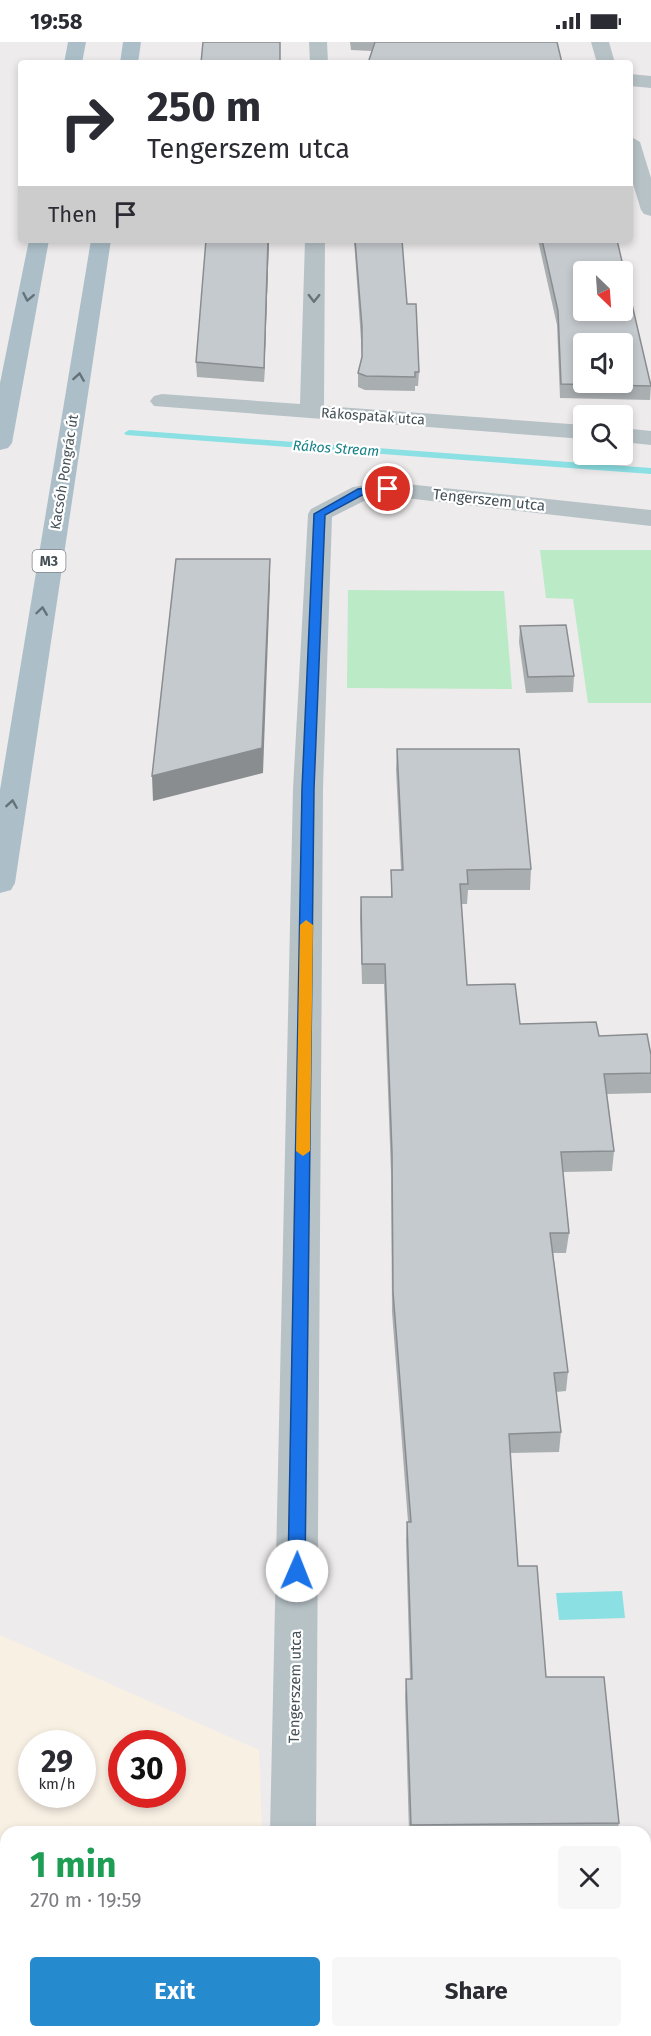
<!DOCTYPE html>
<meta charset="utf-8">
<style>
body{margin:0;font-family:"Fira Sans",sans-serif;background:#f7f7f7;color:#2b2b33;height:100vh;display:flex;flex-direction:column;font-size:22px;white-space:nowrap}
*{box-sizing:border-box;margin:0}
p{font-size:20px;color:#7c7c81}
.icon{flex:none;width:33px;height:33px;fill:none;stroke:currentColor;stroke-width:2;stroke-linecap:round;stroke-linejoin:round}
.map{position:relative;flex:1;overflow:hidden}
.sheet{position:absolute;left:0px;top:1784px;width:651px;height:212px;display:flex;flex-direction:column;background:#fff;border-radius:18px 18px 0 0;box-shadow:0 3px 9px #0003}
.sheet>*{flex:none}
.hud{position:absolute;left:18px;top:18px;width:615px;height:183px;border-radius:6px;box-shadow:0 3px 9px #0003;background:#fff;color:#2b2b33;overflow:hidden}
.needle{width:39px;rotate:155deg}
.tools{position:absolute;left:573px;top:219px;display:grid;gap:12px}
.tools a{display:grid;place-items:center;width:60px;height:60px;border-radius:6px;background:#fff;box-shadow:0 3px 9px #0003;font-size:30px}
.speed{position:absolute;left:18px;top:1688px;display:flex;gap:12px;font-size:30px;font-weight:700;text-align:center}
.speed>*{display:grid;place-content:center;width:78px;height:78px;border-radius:50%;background:#fff;box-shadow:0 3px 9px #0003;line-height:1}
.speed small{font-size:15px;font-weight:400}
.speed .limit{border:9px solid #d22;background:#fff;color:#111}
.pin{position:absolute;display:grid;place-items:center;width:51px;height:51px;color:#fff;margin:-26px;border:3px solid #fff;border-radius:50%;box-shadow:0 2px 6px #0007}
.me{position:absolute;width:66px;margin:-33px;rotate:1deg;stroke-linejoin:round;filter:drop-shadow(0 0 4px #0008)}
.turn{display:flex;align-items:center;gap:21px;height:126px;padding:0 30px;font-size:27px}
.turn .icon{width:78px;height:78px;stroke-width:2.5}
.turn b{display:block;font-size:42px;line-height:51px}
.then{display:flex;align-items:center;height:57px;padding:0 30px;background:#0003;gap:12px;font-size:22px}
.round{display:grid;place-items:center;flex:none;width:63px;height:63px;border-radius:6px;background:#f7f7f7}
.overview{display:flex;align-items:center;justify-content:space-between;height:102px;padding:0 30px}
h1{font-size:36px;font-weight:700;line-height:45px;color:#1e9e55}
.primary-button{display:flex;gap:12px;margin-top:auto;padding:12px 30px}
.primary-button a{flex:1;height:69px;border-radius:6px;background:#258ace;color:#fff;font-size:24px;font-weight:700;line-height:69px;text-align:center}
.primary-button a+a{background:#f7f7f7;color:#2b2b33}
.status{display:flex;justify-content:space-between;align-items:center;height:42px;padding:0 30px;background:#fff;direction:ltr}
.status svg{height:16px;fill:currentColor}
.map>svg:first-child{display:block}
.commercial{fill:#f9f0e4;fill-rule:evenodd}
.green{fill:#bbeac6}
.water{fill:#8be0e4}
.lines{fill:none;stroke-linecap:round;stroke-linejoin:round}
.stream{fill:#8be0e4;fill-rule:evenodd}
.minor{fill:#b7c2c7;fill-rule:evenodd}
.major{fill:#acbfc9;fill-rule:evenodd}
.wall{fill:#a9aeb1}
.shaded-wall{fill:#8a8d90}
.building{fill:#c5cace;stroke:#8a8d90;stroke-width:1.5;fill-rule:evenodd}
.oneway{stroke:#647279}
.oneway2{stroke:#677379}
.route{fill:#1a73e8;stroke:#114b97;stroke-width:1.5}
.slow{fill:#f59e0b}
.labels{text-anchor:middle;stroke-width:4.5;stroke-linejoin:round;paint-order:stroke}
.far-street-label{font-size:14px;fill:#455157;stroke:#fff}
.far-water-label{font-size:14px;font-style:italic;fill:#158085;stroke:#fff}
.shield{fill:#fff;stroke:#7d8589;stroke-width:1.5}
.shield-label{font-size:14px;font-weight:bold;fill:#455157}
.street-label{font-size:15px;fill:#455157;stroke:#fff}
</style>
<div class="status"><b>19:58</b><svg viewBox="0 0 49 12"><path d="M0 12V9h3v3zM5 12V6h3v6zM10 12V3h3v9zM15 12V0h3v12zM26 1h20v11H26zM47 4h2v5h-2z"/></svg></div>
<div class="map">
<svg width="651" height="1994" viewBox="0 0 651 1994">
<rect width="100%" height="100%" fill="#eeebec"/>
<!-- commercial -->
<path class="commercial" d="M0,1593L259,1708L262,1789L6,1790V1989H268V1994H0ZM32,1701H82V1752H32ZM122,1701H172V1752H122Z"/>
<!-- green -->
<g class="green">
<polygon points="540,508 651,508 651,661 588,661 573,557 546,556"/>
<polygon points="348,548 504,549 512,647 347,646"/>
</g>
<!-- water -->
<polygon class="water" points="622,1549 625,1576 559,1578 556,1551"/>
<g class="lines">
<!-- stream -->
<polygon class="stream" points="129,388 651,426 651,432 126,393 124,391"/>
<!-- minor -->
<g class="minor">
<polygon points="309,0 327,0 328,21 310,21"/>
<polygon points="591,0 609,0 615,21 597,21"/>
<polygon points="630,32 651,34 651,46 630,44"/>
<polygon points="630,94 640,100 651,136 651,174 644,172 641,168 630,132"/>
<polygon points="305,198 325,198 324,364 584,383 584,397 154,364 150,359 154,354 162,352 300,362"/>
<polygon points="622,386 651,389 651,403 622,400"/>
<polygon points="388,440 651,468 651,484 388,454 368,457 332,475 323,747 316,1790 270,1790 293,747 308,472 311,467 353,445"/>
<rect x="267" y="1989" width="48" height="5"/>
</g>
<!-- major -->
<g class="major">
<polygon points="68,0 86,0 82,21 64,21"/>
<polygon points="123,0 141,0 138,21 120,21"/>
<polygon points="29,198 49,198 12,401 8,406 0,408 0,341"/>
<polygon points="91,198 111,198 15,841 11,848 0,851 0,748"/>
</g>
</g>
<!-- wall -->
<g class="wall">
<polygon points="350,0 557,0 372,9 351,8"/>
<polygon points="269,198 264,340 197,335 196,320"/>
<polygon points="354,198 402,198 407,262 419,330 418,344 415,344 415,349 365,348 358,345 358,331 362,316 361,298"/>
<polygon points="538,198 617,198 651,343 650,358 560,356 557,283"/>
<polygon points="520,584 574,634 573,650 526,651 519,600"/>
<polygon points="397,707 531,827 530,848 468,848 467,862 461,862 467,943 520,982 599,994 651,1013 651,1051 607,1052 614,1109 612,1129 563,1130 569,1191 566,1211 553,1211 568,1330 566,1349 556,1350 561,1390 559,1410 510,1411 518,1524 546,1635 619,1781 617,1790 409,1790 405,1655 406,1637 410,1637 406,1499 407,1480 408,1480 392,1270 391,1131 384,942 362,942 360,875 361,855 391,855 391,828 401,828 396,727"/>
</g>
<!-- shaded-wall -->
<g class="shaded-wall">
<polygon points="268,198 269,198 264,340 264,326"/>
<polygon points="270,517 270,542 263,731 153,759 152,734"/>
</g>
<!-- building -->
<g class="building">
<polygon points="203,0 280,0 280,21 201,21"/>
<polygon points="375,0 557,0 562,21 368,21"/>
<polygon points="206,198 268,198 264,326 196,320"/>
<polygon points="355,198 402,198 407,262 416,262 419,330 415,330 415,335 366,334 358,331 362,315 362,285"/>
<path d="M542,198H617L651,344L561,342L558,269ZM584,230H622V268H584ZM584,302H622V340H584Z"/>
<polygon points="176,517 270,517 262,706 152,734"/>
<polygon points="566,583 574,634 528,635 520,584"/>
<polygon points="397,707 519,707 531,827 467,828 468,842 460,842 467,943 515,942 520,982 596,980 599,994 647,992 651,1013 651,1031 604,1032 614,1109 561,1110 569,1191 550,1191 568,1330 554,1331 561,1390 509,1392 518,1524 537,1524 546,1635 604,1635 619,1781 411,1783 406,1637 412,1637 407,1480 411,1480 393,1250 392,1111 385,922 362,922 361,855 392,855 391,828 403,828"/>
<polygon points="0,1985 6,1985 6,1989 164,1989 164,1994 0,1994"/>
</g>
<!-- one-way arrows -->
<defs><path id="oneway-chevron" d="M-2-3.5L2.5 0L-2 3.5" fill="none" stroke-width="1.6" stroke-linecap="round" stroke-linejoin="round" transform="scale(1.5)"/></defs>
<g class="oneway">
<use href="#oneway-chevron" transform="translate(28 255) rotate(101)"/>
<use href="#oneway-chevron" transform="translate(79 335) rotate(-81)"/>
<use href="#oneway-chevron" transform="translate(42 569) rotate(-82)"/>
<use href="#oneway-chevron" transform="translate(12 762) rotate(-81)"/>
</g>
<use class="oneway2" href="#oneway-chevron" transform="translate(314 256) rotate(91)"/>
<!-- route -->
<polygon class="route" points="388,443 391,444 391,449 364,452 325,473 314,747 305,1529 303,1534 297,1536 291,1534 288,1529 302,747 314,472 358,447"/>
<!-- slow -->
<polygon class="slow" points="306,878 313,883 310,1109 303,1114 296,1109 300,883"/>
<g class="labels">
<!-- far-street labels -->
<g class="far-street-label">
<text transform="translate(373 374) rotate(4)" y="5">Rákospatak utca</text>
<text transform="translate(64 430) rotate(-81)" y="5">Kacsóh Pongrác út</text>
</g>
<!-- far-water labels -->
<g class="far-water-label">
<text transform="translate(336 406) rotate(4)" y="5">Rákos Stream</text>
</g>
<!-- shield labels -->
<rect class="shield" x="32.5" y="508" width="33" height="22" rx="4.5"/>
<g class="shield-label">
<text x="49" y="524">M3</text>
</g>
<!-- street labels -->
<g class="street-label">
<text transform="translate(489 458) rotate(6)" y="5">Tengerszem utca</text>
<text transform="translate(295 1645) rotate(-89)" y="5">Tengerszem utca</text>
</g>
</g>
</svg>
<div class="tools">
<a><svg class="needle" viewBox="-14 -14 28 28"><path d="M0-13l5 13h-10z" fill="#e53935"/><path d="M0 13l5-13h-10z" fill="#7c7c81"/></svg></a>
<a><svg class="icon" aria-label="sound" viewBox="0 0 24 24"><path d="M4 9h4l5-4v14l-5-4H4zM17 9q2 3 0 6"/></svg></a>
<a><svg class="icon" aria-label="search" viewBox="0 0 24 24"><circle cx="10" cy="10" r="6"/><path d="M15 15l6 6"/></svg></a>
</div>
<div class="speed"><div>29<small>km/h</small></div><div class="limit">30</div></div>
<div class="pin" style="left:388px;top:447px;background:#d93025"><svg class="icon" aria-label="arrive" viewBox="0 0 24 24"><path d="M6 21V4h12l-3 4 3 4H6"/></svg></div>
<svg class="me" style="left:297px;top:1529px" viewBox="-20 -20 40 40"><circle r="19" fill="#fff"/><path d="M0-13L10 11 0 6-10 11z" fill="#1a73e8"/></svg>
<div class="hud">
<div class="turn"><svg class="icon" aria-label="right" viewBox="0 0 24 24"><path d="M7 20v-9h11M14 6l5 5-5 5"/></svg><div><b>250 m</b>Tengerszem utca</div></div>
<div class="then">Then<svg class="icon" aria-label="arrive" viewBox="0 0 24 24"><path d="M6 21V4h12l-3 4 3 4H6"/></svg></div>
</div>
<section class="sheet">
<div class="overview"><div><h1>1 min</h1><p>270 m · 19:59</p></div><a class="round"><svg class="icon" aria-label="close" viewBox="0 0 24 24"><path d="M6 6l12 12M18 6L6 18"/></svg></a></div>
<div class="primary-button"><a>Exit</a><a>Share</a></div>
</section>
</div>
